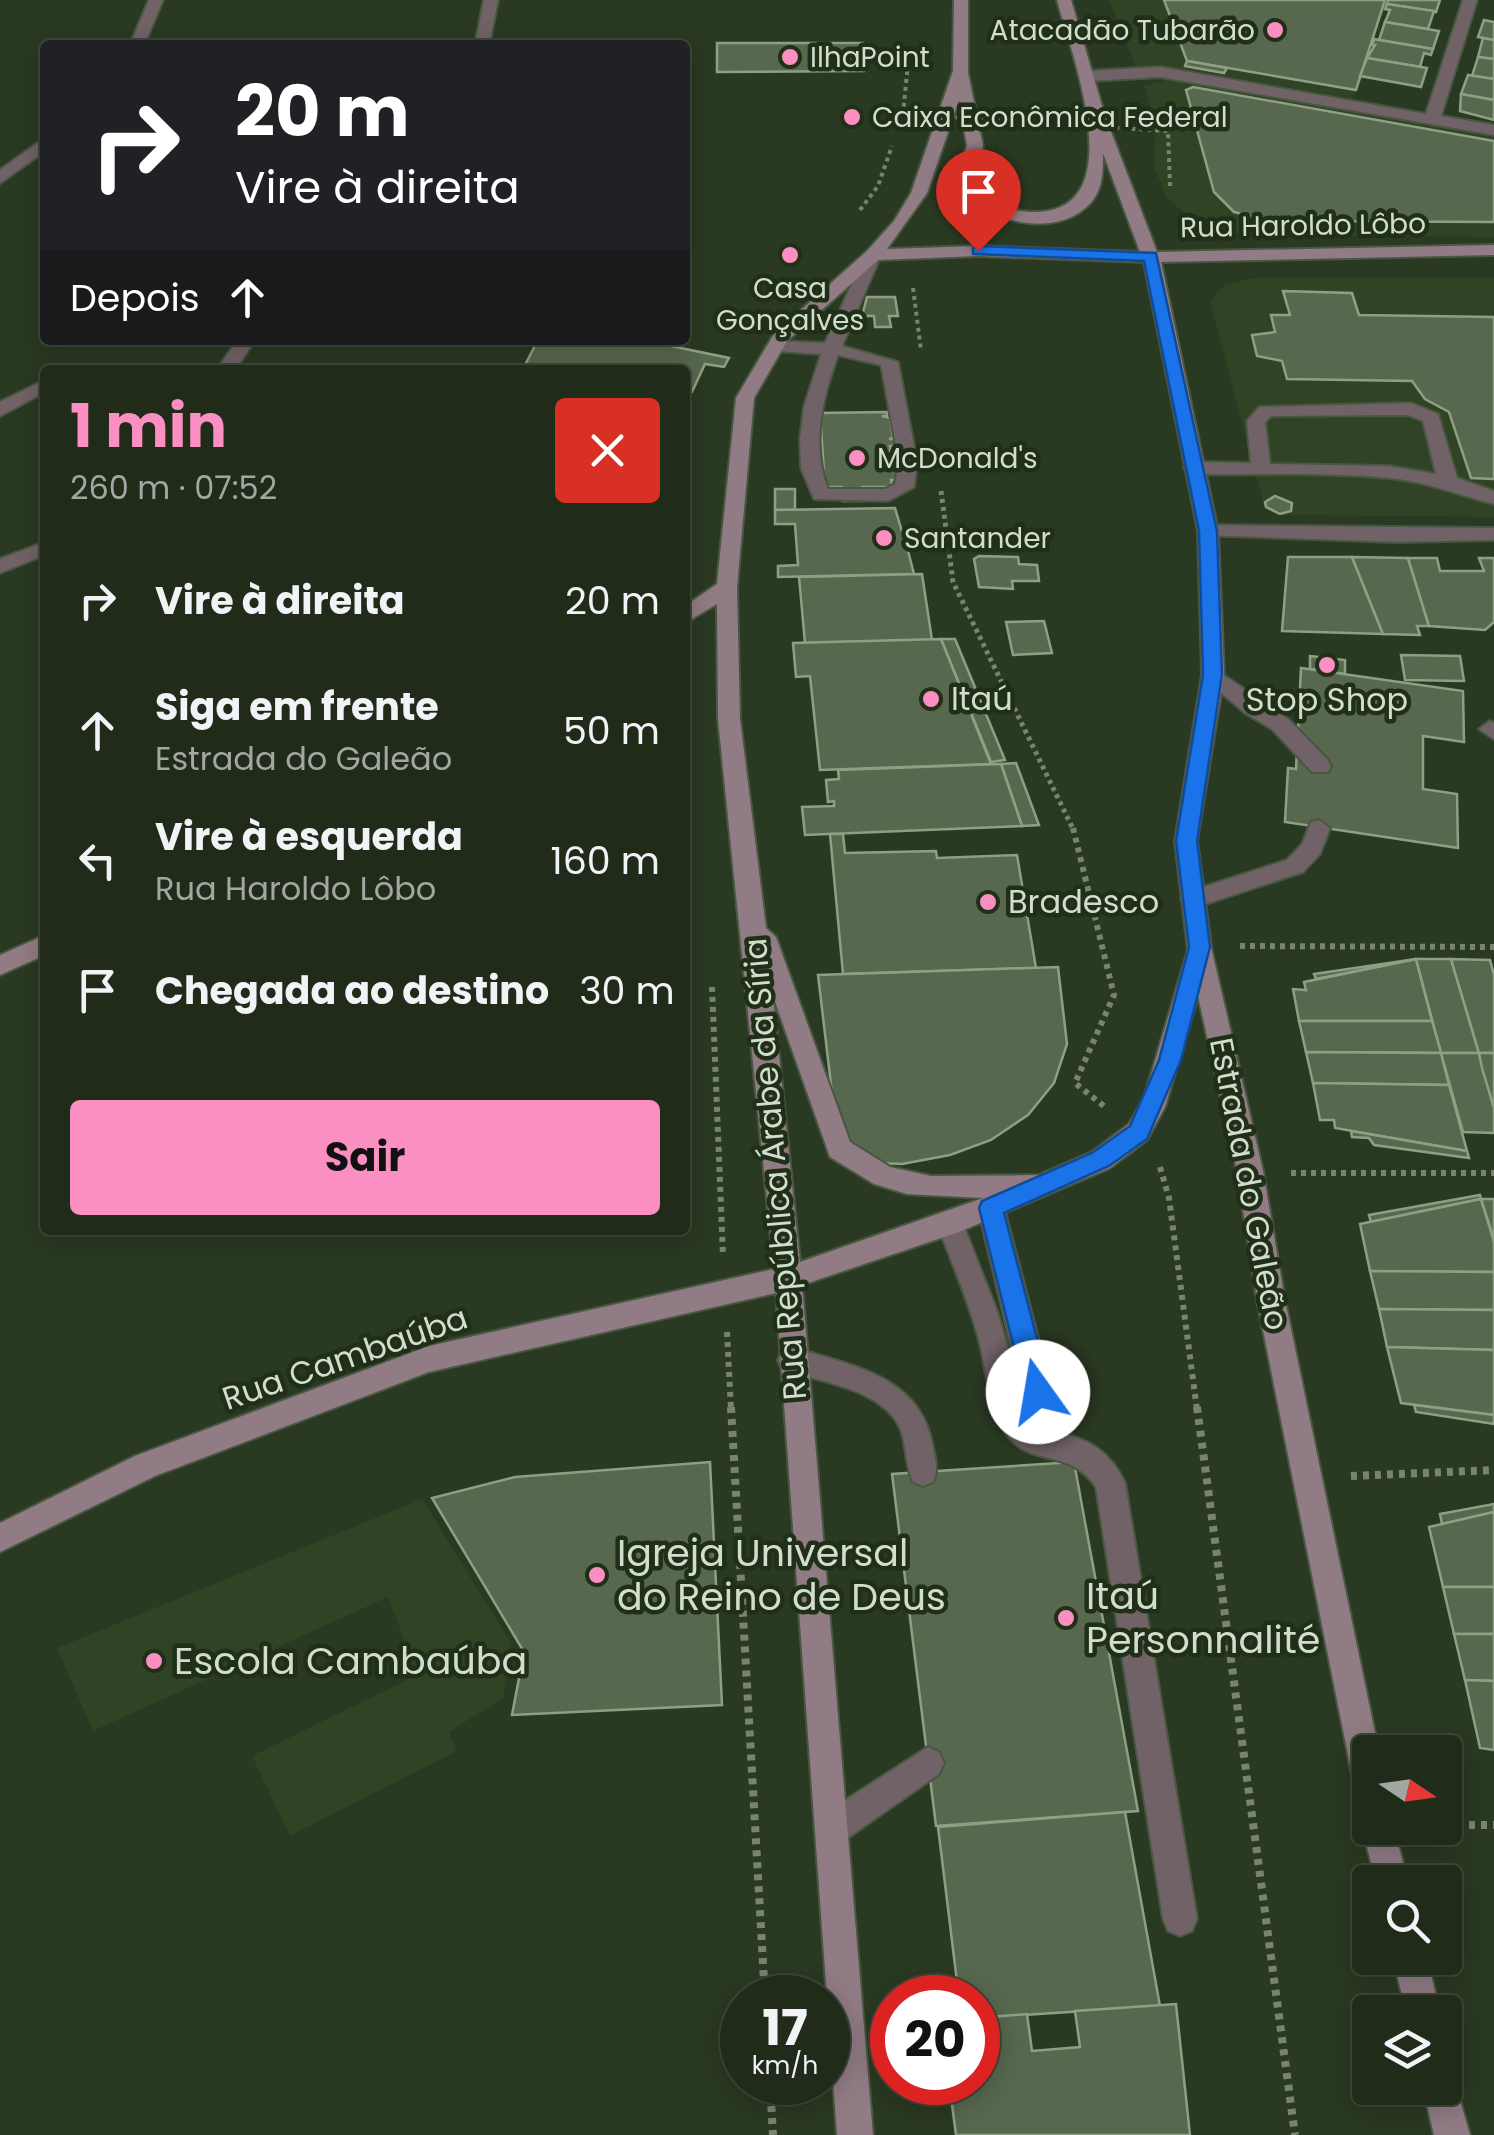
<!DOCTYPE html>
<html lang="pt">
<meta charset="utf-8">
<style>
body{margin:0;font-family:Poppins,sans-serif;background:#2d3727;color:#f1f3f6;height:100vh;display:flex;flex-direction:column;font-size:38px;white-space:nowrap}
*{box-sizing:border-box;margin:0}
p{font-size:32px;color:#a2a7a2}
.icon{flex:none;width:55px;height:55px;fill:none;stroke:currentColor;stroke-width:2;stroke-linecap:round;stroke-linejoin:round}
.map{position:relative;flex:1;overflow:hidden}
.side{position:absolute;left:40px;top:365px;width:650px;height:870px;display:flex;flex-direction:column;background:#202b1a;border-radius:10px;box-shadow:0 5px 25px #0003,0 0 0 2px #3d4739}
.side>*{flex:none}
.hud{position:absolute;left:40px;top:40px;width:650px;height:305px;border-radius:10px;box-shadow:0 5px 25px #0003,0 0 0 2px #3d4739;background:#202124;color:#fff;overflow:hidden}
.needle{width:65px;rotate:103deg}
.controls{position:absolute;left:1352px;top:1735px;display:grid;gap:20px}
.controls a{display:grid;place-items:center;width:110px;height:110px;border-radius:10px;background:#202b1a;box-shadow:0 5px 25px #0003,0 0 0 2px #3d4739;font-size:50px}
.speed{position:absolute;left:720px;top:1975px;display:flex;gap:20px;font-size:50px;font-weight:700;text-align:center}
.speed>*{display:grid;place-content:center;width:130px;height:130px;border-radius:50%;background:#202b1a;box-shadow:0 5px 25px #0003,0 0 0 2px #3d4739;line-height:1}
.speed small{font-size:25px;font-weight:400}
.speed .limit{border:15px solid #d22;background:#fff;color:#111}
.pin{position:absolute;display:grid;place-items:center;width:85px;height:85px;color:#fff;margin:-102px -42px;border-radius:50% 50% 50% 0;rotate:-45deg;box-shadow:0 0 10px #0007}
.pin .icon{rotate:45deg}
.me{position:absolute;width:110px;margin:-55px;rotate:347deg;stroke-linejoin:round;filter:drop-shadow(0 0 8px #0008)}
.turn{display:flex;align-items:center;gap:35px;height:210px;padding:0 30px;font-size:45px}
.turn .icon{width:130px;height:130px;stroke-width:2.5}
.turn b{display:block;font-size:70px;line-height:85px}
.then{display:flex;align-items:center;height:95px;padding:0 30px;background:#0003;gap:20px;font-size:38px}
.round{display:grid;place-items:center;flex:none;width:105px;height:105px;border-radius:10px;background:#2d3727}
.overview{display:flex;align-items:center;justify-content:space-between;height:170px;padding:0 30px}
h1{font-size:60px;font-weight:700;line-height:75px;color:#fc8fc1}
.cta{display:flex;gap:20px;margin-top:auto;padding:20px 30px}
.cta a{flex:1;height:115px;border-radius:10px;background:#fc8fc1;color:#111;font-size:40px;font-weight:700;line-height:115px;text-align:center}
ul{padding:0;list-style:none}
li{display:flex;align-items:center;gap:30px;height:130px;padding:0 30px}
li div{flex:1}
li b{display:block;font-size:38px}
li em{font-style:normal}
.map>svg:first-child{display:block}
.built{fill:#304325}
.building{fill:#57684e;stroke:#8ea084;stroke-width:2.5}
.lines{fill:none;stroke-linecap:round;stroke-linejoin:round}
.lane-casing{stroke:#485741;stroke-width:4}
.street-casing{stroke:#485741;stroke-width:4}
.secondary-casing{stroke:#485741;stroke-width:4}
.path-far3{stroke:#788471;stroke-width:4;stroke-dasharray:4 4;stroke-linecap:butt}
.path-far2{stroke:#788471;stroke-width:5;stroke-dasharray:4 4;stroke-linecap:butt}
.path-far1{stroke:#788471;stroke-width:6;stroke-dasharray:5 5;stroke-linecap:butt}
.path{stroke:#788471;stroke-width:8;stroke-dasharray:6 6;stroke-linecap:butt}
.lane{fill:#706267;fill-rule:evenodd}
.street{fill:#706267;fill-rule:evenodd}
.secondary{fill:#917b84;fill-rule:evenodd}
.path-bridge{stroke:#788471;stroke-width:4;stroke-dasharray:4 4;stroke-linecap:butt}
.route{fill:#1a73e8;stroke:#114b97;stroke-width:2.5}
.poi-dot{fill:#fc8fc1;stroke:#202f18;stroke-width:4}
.labels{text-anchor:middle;stroke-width:9;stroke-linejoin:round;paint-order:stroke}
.far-poi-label{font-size:28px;fill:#d3ddce;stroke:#202f18;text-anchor:start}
.far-street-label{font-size:28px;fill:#d3ddce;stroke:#202f18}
.poi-label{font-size:32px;fill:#d3ddce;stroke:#202f18;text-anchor:start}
.street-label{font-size:32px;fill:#d3ddce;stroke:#202f18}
.near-poi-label{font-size:38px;fill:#d3ddce;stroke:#202f18;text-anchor:start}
</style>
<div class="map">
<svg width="1494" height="2135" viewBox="0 0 1494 2135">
<rect width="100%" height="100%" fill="#2a3922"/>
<!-- built -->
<g class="built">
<polygon points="1109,0 1388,0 1353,99 1178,68 1136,67"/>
<polygon points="1167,80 1494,137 1494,237 1245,235 1199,223 1167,199 1154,166 1156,124 1144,86"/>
<polygon points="1253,278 1494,278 1494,517 1284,515 1265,509 1210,302 1224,285"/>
<polygon points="422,1499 511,1643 503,1698 449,1732 457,1751 290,1836 252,1756 417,1675 388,1597 93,1731 57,1648"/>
</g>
<!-- building -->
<g class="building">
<polygon points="1164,0 1385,0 1356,90 1187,61"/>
<polygon points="1388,0 1440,0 1436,12 1387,4"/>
<polygon points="1387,4 1434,11 1428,29 1385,22 1390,10 1385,9"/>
<polygon points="1484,20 1494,22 1494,40 1478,37"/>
<polygon points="1385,22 1439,31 1433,49 1379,40"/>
<polygon points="1483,38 1494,40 1494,59 1478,57"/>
<polygon points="1374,39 1379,40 1433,49 1431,55 1424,53 1420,67 1367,58 1375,45 1372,45"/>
<polygon points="717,43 863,43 864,71 717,72"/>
<polygon points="1478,57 1494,59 1494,79 1472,76"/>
<polygon points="1367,58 1427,68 1421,87 1360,76"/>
<polygon points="1187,61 1227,68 1224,73 1185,66"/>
<polygon points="1468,75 1494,79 1494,100 1461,94"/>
<polygon points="1193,87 1494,141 1494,222 1273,221 1234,212 1214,192 1186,90"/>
<polygon points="1461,94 1494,100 1494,120 1460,111"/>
<polygon points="1283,291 1352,293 1359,315 1494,317 1494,479 1471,478 1449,412 1425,399 1412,381 1287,379 1282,361 1257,356 1252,335 1275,332 1271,315 1290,315"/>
<polygon points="867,297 895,297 898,316 889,316 891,327 875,327 874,316 862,316"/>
<polygon points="538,340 642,340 729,358 724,367 705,364 692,392 685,391 685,370 556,370 525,365"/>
<polygon points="887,412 887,416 882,416 890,418 893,438 889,439 897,439 898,446 890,446 892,470 899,470 901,480 891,480 892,487 862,487 863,501 843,501 842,487 825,487 820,413"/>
<rect x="775" y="489" width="20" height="21"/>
<polygon points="1275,496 1292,503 1291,511 1280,514 1266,507 1265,502"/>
<polygon points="895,508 903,535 923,534 927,547 907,547 914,574 778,577 778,566 798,565 795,524 775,524 775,510"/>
<polygon points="979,556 1018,557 1019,564 1037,565 1039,581 1012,581 1013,589 979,587 974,559"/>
<polygon points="1288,557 1352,557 1383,634 1282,631"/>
<polygon points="1352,557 1408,558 1429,626 1417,626 1420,635 1383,634"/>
<polygon points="1408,558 1437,558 1440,571 1484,571 1479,558 1494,558 1494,622 1485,630 1429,626"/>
<polygon points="922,574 932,640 805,643 799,577"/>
<polygon points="1044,621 1052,653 1013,655 1006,622"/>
<polygon points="941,639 955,639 1005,760 991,762"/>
<polygon points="941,639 991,764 820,770 810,676 796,677 793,643"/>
<polygon points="1401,655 1460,656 1464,681 1405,680"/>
<polygon points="1310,656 1345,660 1345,674 1310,669"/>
<polygon points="1301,668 1463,691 1464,742 1423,736 1423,789 1457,794 1458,848 1285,822 1288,768 1296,769"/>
<polygon points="1016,763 1039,825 1022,826 1001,764"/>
<polygon points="1001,764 1022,826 805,835 802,807 834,806 834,801 828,802 826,780 839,779 838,770"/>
<polygon points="830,834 843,834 845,853 936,851 937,858 1017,855 1036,968 843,974"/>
<polygon points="1416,959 1432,1021 1299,1021 1293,989 1306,990 1304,982"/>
<polygon points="1416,959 1451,959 1479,1053 1441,1053"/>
<polygon points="1416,959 1316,979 1314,974"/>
<polygon points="1451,959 1490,960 1494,975 1494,1053 1479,1053"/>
<polygon points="1058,967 1067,1044 1054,1083 1028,1115 991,1140 950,1155 902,1164 876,1163 837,1135 818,975"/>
<polygon points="1299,1021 1432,1021 1441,1053 1306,1052"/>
<polygon points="1306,1052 1441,1053 1449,1085 1313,1083"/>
<polygon points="1441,1053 1479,1053 1494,1108 1494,1133 1463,1132"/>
<polygon points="1479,1053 1494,1053 1494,1108 1482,1068"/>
<polygon points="1313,1083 1449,1085 1467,1151 1335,1128 1334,1120 1320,1120"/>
<polygon points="1351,1131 1467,1151 1469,1158 1374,1145 1369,1138 1352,1137"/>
<polygon points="1480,1195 1481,1199 1371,1222 1369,1215"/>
<polygon points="1481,1199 1494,1242 1494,1272 1370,1271 1360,1224"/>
<polygon points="1481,1199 1494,1199 1494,1242 1492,1233"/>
<polygon points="1370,1271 1494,1272 1494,1310 1379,1309"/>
<polygon points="1379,1309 1494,1310 1494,1350 1387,1347"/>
<polygon points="1387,1347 1494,1350 1494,1415 1401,1403"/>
<polygon points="1414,1405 1494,1415 1494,1424 1416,1412"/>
<polygon points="710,1462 722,1705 512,1715 524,1652 432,1498 515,1477"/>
<polygon points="1074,1462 1138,1811 936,1826 892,1474"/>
<polygon points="1494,1504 1494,1512 1442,1524 1440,1514"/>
<polygon points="1494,1512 1494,1587 1443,1587 1429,1527"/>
<polygon points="1443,1587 1494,1587 1494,1634 1454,1634"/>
<polygon points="1454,1634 1494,1634 1494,1681 1465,1680"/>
<polygon points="1465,1680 1494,1681 1494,1750 1480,1748"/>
<polygon points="1125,1812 1160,2006 978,2018 978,1998 959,1998 938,1827"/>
<polygon points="1176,2004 1190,2135 956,2135 949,2082 978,2082 978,2018 1027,2014 1032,2051 1080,2047 1075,2011"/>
</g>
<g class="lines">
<defs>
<g id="lane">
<path d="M873,250L881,255L842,346L898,362L917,462L914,487L888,501L814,499L801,468L800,439L804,407L821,354L775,351L766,346L775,341L825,343L865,255ZM838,355L881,365L899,462L895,484L885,489H828C811,444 822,399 838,355Z"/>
<polygon points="45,380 45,392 0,416 0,402"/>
<path d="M1411,403L1438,414L1457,478L1494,491V504C1458,495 1425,481 1388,478C1324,472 1258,475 1194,474L1184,468L1194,462L1251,463L1247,421L1259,407ZM1408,415L1423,421L1436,474L1389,466L1270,464L1265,422L1271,416Z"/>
<polygon points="1213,668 1288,719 1328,760 1331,766 1328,772 1312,772 1272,729 1245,713 1206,680 1202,675 1206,670"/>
<polygon points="1319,820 1330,828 1320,854 1303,872 1193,908 1185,905 1181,899 1185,893 1287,860 1302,844 1311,822"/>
<path d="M991,1197L1000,1200L1004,1208L1052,1391L1055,1432C1088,1438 1111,1452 1125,1483L1197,1919L1192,1931L1180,1936L1168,1931L1163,1919L1096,1487C1068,1447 1031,1468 1007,1435C988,1408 987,1371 979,1340C968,1300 952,1262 937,1224L941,1216L950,1213L959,1216L963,1224L997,1311L1028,1416L978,1208L982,1200Z"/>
<path d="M792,1347C849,1365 919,1375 932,1443C935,1457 939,1469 933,1482L923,1486L913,1482C905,1465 907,1445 900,1428C882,1388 818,1382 782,1369L778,1360L782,1351Z"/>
<polygon points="928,1747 939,1752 944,1763 939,1774 843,1841 831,1845 819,1841 815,1829 819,1817"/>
</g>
<g id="street">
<polygon points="149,0 163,0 144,45 130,45"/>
<polygon points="484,0 498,0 489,45 475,45"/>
<polygon points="1463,0 1477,0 1441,116 1494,125 1494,135 1160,77 1088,81 1080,76 1088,71 1160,67 1426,114"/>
<polygon points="45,138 45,151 0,183 0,170"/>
<polygon points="237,340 255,340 235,370 217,370"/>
<polygon points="1208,525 1494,528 1494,540 1397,542 1201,535 1201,527"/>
<polygon points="45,542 45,555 0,573 0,559"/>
<polygon points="1490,721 1494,723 1494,739 1479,729"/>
</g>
<g id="secondary">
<path d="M954,0H968V73L983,146L971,180C983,201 1006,211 1030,212C1135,216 1072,56 1057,0H1071L1105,116L1157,252L1494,245V255L1161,262L1218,531L1224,675L1197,841L1211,947L1263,1171L1285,1300L1379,1752H1370V1801L1359,1796L1354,1785L1257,1300L1237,1171L1198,996L1165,1107L1147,1140L1110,1168L959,1232L802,1285L873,2135H837L776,1293L429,1372L155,1476L0,1552V1523L135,1456L429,1346L774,1269L718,719L717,604L685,623V606L717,584L736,398L774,334L867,251L894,221L911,193L953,71ZM959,100L967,146L955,180C979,222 1059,243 1093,200C1103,187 1103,169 1103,153L1140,252L978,246L887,249L927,193ZM978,256L1144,262L1198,531L1202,675L1175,841L1188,950L1144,1098L1129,1124L1092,1152L1039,1175L931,1176L890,1167L850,1142L776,937L766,928L740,719L737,587L754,398L787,341L878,260ZM773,996L830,1157L874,1184L907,1194L983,1198L800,1262Z"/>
<polygon points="45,935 45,955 0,975 0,955"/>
<polygon points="1370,1815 1370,1828 1394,1828 1408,1882 1376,1882 1362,1828"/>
<polygon points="1393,1958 1427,1958 1440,2012 1406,2012"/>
<polygon points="1445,2072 1453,2076 1470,2135 1434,2135 1423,2088 1445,2088"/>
</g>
</defs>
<!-- lane casing -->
<use href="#lane" class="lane-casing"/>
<!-- street casing -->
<use href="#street" class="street-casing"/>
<!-- secondary casing -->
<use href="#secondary" class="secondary-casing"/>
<!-- path-far3 -->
<g class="path-far3">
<polyline points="908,63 927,67"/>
<polyline points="860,210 878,186 892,146"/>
<polyline points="913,288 921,350"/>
</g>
<!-- path-far2 -->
<polyline class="path-far2" points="941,491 953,582 1074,831"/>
<!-- path-far1 -->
<g class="path-far1">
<polyline points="1073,828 1114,995 1075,1083 1105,1107"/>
<polyline points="1240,946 1494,947"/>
<polyline points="712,987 723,1255"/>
<polyline points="1160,1167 1169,1198 1197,1410"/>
<polyline points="1291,1173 1494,1173"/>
<polyline points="727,1332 731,1410"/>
</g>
<!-- path -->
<g class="path">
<polyline points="731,1407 765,1998"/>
<polyline points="1197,1407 1295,2135"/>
<polyline points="1351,1476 1494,1470"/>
<polyline points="1445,1825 1494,1825"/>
<polyline points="770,2082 773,2135"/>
</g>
<!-- lane -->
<use href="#lane" class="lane"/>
<!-- street -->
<use href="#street" class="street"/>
<!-- secondary -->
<use href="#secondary" class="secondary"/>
<!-- path-bridge -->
<polyline class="path-bridge" points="908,63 903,114 1168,131 1170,186"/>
</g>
<!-- route -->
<polygon class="route" points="978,246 1156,253 1217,531 1222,675 1197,841 1210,947 1181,1060 1147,1139 1109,1166 1004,1213 1051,1392 1047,1400 1038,1403 1029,1400 1025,1392 979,1208 982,1201 1092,1153 1130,1126 1159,1060 1189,947 1176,841 1203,675 1199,531 1144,261 973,254 973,248"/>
<!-- markers -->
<g class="poi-dot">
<circle cx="1275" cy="30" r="10"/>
<circle cx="790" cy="57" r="10"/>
<circle cx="852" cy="117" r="10"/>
<circle cx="790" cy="255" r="10"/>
<circle cx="857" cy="458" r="10"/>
<circle cx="884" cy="538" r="10"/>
<circle cx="1327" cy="665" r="10"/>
<circle cx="931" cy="699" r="10"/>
<circle cx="988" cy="902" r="10"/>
<circle cx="597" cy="1575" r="10"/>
<circle cx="1066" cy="1618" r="10"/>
<circle cx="154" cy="1661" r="10"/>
</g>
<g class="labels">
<!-- far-poi labels -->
<g class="far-poi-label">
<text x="1255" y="40" text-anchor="end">Atacadão Tubarão</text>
<text x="810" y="67">IlhaPoint</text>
<text x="872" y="127">Caixa Econômica Federal</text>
<text x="790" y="298" text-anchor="middle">Casa<tspan x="790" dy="32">Gonçalves</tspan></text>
<text x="877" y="468">McDonald's</text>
<text x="904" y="548">Santander</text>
</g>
<!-- far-street labels -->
<g class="far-street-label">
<text transform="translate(1303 225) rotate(-1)" y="10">Rua Haroldo Lôbo</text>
</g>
<!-- poi labels -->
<g class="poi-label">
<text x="951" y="710">Itaú</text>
<text x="1327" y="711" text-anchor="middle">Stop Shop</text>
<text x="1008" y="913">Bradesco</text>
</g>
<!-- street labels -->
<g class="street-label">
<text transform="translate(775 1169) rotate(-95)" y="11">Rua República Árabe da Síria</text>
<text transform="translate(1249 1184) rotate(79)" y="11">Estrada do Galeão</text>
<text transform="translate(345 1358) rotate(-19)" y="11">Rua Cambaúba</text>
</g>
<!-- near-poi labels -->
<g class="near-poi-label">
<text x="617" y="1566">Igreja Universal<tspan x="617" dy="44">do Reino de Deus</tspan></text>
<text x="1086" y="1609">Itaú<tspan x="1086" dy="44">Personnalité</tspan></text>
<text x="174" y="1674">Escola Cambaúba</text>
</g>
</g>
</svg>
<div class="controls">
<a><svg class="needle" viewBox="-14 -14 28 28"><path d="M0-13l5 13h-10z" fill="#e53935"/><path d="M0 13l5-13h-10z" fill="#a2a7a2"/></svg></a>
<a><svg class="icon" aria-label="search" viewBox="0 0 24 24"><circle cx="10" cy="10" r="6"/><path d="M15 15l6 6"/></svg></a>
<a><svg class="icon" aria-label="layers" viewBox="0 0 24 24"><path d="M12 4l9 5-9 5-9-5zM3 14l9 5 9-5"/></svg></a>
</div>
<div class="speed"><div>17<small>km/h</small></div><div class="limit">20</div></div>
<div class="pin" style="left:978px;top:251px;background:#d93025"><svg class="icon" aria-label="arrive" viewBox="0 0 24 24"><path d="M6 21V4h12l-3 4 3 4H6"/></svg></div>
<svg class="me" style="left:1038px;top:1392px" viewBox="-20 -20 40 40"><circle r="19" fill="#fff"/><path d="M0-13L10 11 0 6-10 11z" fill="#1a73e8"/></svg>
<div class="hud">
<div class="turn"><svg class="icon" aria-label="right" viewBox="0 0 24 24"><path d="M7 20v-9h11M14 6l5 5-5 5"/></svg><div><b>20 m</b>Vire à direita</div></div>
<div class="then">Depois<svg class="icon" aria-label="ahead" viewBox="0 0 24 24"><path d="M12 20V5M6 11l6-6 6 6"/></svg></div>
</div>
<section class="side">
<div class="overview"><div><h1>1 min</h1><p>260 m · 07:52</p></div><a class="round" style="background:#d93025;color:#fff"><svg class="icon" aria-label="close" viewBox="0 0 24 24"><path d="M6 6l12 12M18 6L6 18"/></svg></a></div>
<ul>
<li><svg class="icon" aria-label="right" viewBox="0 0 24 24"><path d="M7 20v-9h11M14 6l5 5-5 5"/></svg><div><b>Vire à direita</b></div><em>20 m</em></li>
<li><svg class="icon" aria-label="ahead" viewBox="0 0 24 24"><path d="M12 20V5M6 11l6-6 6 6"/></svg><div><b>Siga em frente</b><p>Estrada do Galeão</p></div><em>50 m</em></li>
<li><svg class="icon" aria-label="left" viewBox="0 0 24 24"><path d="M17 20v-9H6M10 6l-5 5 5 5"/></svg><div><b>Vire à esquerda</b><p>Rua Haroldo Lôbo</p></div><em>160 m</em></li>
<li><svg class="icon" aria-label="arrive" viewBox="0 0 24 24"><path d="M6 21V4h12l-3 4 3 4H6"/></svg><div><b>Chegada ao destino</b></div><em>30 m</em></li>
</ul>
<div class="cta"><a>Sair</a></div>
</section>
</div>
